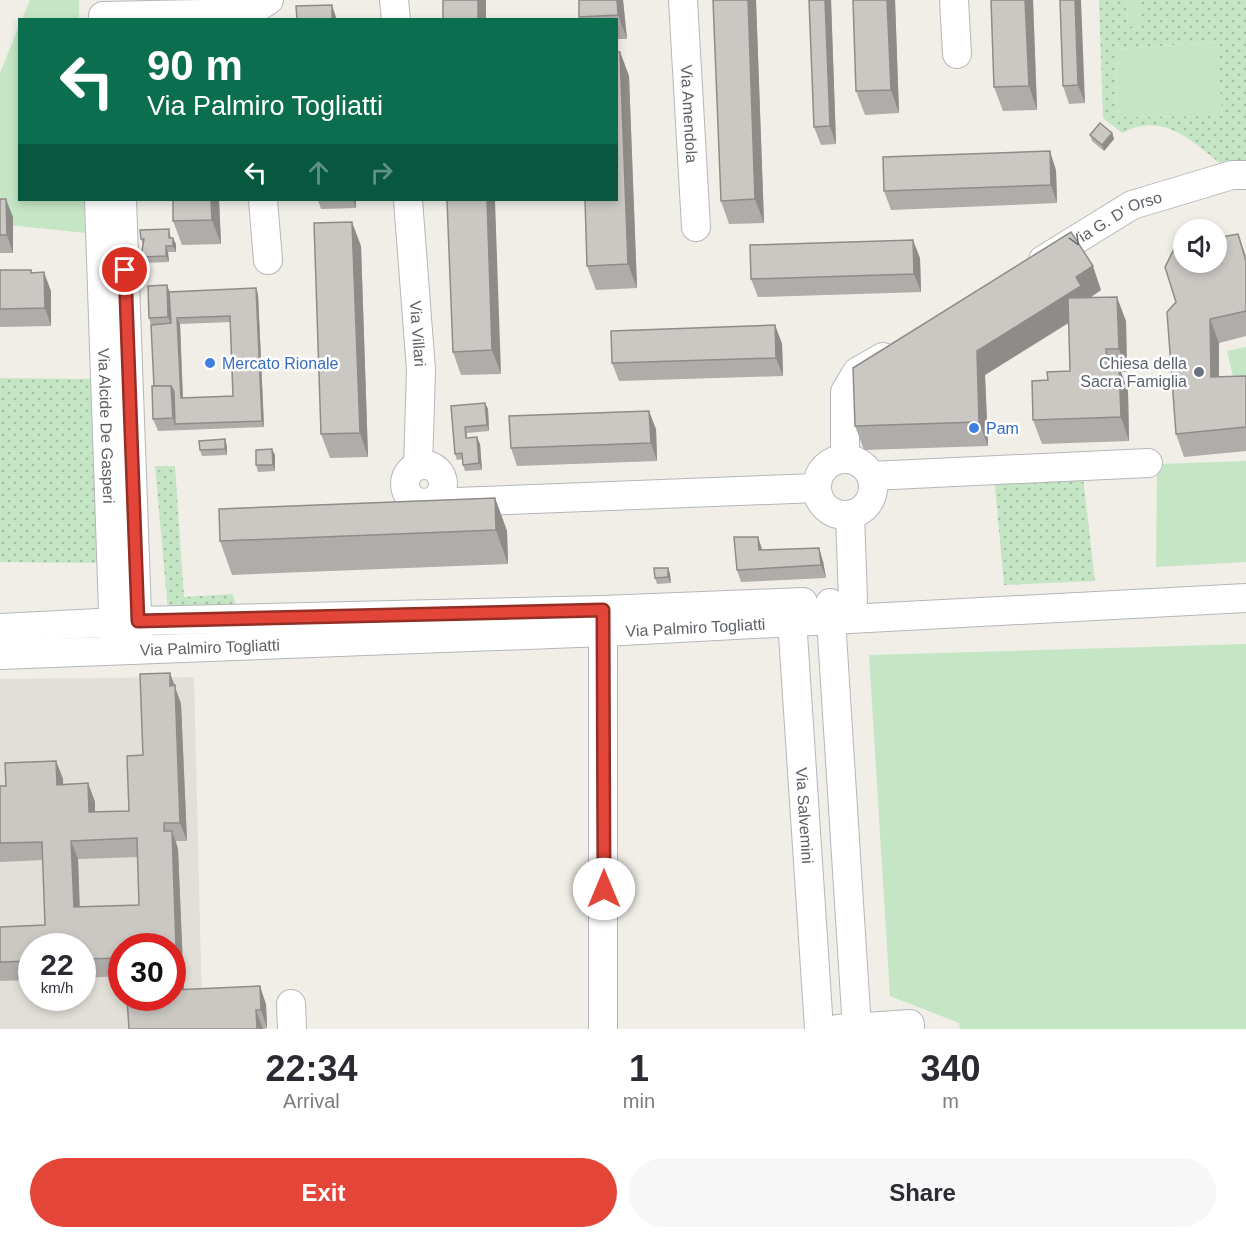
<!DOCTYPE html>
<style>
body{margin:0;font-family:Arial,sans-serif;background:#f7f7f7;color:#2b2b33;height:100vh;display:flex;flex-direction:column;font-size:22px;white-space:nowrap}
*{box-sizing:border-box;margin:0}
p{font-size:20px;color:#7c7c81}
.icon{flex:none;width:33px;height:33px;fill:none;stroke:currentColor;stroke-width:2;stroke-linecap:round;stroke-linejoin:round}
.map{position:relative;height:1029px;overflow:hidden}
.panel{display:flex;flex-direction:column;background:#fff;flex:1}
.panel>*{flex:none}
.banner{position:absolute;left:18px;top:18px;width:600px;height:183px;border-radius:0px;box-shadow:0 3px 9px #0003;background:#0b6e4f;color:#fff;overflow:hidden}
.buttons{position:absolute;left:1173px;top:219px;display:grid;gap:12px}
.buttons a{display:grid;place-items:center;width:54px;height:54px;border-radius:50%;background:#fff;box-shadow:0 3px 9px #0003;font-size:30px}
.speed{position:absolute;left:18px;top:933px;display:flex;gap:12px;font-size:30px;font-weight:700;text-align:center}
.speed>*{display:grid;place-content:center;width:78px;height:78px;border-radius:50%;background:#fff;box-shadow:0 3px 9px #0003;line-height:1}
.speed small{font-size:15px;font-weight:400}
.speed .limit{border:9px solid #d22;background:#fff;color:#111}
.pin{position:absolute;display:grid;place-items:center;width:51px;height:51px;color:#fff;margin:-26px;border:3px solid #fff;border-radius:50%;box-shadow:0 2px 6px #0007}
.me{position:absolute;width:66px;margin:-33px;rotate:0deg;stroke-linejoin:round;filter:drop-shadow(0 0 4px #0008)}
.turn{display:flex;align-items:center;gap:21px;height:126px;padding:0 30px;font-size:27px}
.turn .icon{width:78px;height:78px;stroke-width:2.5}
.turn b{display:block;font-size:42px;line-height:51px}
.lanes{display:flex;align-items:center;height:57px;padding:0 30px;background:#0003;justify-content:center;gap:30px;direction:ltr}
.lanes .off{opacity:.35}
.eta{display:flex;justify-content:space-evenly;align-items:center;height:102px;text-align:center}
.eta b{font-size:36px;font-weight:700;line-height:42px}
.button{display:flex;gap:12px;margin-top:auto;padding:12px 30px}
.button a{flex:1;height:69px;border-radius:36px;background:#e34639;color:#fff;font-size:24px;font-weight:700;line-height:69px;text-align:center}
.button a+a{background:#f7f7f7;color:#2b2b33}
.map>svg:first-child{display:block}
.education{fill:#e2dfd8;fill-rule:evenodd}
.grass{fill:#c5e6c4}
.park{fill:url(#park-dots);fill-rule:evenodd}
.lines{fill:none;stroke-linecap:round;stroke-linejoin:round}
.minor-casing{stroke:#b4b7ba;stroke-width:30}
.minor{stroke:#fff;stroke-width:28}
.wall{fill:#afaca9;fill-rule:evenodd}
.shaded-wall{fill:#8e8c89}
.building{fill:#cbc8c4;stroke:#8e8c89;stroke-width:1.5;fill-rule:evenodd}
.route-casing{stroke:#942e25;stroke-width:15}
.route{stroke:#e34639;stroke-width:10}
.shop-dot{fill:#3f7fe0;stroke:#fff;stroke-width:2}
.worship-dot{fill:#6b7280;stroke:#fff;stroke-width:2}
.labels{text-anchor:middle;stroke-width:5;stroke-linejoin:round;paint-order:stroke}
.street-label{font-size:16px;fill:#5e6266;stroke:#fff}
.shop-label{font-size:16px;fill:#366cbe;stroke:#fff;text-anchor:start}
.worship-label{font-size:16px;fill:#5b616d;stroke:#fff;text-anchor:end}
</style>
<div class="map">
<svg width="1246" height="1029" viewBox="0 0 1246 1029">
<defs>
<pattern id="park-dots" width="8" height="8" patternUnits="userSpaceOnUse" patternTransform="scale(1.5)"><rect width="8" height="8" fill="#c5e6c4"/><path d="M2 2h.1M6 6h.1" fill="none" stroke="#a3bea3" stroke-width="1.8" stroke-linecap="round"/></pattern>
</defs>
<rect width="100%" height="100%" fill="#f0eee7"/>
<!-- education -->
<path class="education" d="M194,677L202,1007L134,1029H0V679ZM32,946H82V998H32ZM122,946H172V998H122Z"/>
<!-- grass -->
<g class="grass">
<polygon points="30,0 79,0 79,19 22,19"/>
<polygon points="1126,0 1139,0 1139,27 1127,27"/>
<polygon points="19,26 20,200 84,200 85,233 0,224 0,73"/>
<polygon points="1218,42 1222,116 1116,117 1117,49"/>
<polygon points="1246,347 1246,387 1236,389 1227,351"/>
<polygon points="1246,461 1246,562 1156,567 1157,464"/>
<polygon points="1246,644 1246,1029 960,1029 959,1023 890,996 869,655"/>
</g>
<!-- park -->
<g class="park">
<path d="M1099,0H1126L1127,27L1139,26V0H1246V161L1221,164C1190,140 1163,111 1122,133L1103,118ZM1217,42L1222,116L1116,117L1117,49Z"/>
<polygon points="0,378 92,379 98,563 0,562"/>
<polygon points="155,466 175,466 184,597 233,594 236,610 168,611"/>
<polygon points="1082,469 1095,581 1004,585 994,475"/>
</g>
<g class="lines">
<defs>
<g id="minor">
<polyline points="394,0 396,20"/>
<path id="s1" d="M683,0L696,227"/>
<polyline points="954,0 957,54"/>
<polyline points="103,16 249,13 269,0"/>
<path id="s2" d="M99,200L114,641"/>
<polyline points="122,200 138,641"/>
<polyline points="263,200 268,260"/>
<path id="s3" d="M408,200L421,370L418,466"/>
<path id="s4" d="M1043,260L1132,205L1232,175H1246"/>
<polyline points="845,459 845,392 857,372 883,357"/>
<circle cx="845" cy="487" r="28"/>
<circle cx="424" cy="484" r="19"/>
<polyline points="871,476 1148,463"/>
<polyline points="456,502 817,488"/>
<polyline points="850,515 853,600"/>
<polyline points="830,603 857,1029"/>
<path id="s5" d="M791,604L819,1029"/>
<polyline points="603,614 603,1029"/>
<polyline points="0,628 138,621 603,610 803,602"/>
<path id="s6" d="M0,655L604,632L1246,598"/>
<polyline points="291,1004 292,1029"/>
<polyline points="837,1029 910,1024 910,1029"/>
</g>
</defs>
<!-- minor casing -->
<use href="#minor" class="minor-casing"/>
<!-- minor -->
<use href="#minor" class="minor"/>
</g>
<!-- wall -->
<g class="wall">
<polygon points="623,0 627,39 616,39 616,20 580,20 579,17"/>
<polygon points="713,0 756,0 764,223 729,224 721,201"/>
<polygon points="809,0 831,0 836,144 821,145 814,127"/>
<polygon points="895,0 899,113 865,115 856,91"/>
<polygon points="1033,0 1037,110 1003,111 994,87"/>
<polygon points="1060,0 1085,103 1069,104 1063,86"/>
<polygon points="620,52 629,76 637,288 596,290 587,266"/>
<polygon points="1112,133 1114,139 1104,151 1092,141 1090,135"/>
<polygon points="1056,170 1057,203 891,210 884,191"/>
<polygon points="0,199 13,217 13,253 0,253"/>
<polygon points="219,200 221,244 182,245 173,221"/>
<polygon points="318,200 356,200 356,208 321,209"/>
<polygon points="447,200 501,374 461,375 453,352"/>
<polygon points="169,229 171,238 176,244 176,252 168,252 169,262 143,263 141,257 143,245 141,239"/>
<polygon points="1238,234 1246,256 1246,336 1219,343 1219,377 1246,376 1246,451 1184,457 1176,434 1176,302"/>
<polygon points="361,246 368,457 330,458 321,434"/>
<polygon points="920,258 921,292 758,297 751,279"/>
<polygon points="0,270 31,270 32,273 51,291 51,326 0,327"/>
<path d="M167,285L169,292L258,294L264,427L158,431L153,419L154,386L151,325L149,318ZM231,322L233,396L183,398L180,324Z"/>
<polygon points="1101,290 1090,298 1126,321 1127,372 1121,372 1128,391 1129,441 1042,444 1033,420 1048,380 1070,371 1069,323 985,375 988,446 864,450 855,426"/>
<polygon points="775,325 782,344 783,376 619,381 612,363"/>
<polygon points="485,403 488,409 489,431 467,433 467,438 480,444 482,470 465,471 463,465 462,459 457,460 455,454 451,406"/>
<polygon points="656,429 657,461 517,466 511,448"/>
<polygon points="227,446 227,455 202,456 200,450"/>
<polygon points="275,455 275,471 258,472 256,465"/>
<polygon points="495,498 507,531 508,564 232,575 220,541"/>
<polygon points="762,550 823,561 826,578 741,582 737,570"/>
<polygon points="668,568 670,574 671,583 657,584 655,578"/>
<path d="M170,673L181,704L187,841H176L178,849L184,989L266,1004L267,1028L263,1029L172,998V946H122V976L82,978V946H32V980L0,981V927L45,925L43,860L0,862V786H6L56,761L63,779V784L88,783L95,802V812L129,811L143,755ZM138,857L139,905L80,907L78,859Z"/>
</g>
<!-- shaded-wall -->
<g class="shaded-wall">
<rect x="478" y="0" width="8" height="20"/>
<polygon points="617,0 623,0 627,39 618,15"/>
<polygon points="748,0 756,0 764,223 755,199"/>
<polygon points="825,0 831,0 836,144 830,126"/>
<polygon points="887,0 895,0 899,113 891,90"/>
<polygon points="1025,0 1033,0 1037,110 1029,86"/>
<polygon points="1075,0 1081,0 1085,103 1078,85"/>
<polygon points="332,5 337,20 332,20"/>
<polygon points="620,52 629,76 637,288 628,264"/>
<polygon points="1112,133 1114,139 1104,151 1102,145"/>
<polygon points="1050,151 1056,170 1057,203 1051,185"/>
<polygon points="6,199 13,217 13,253 7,235"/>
<polygon points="211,200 219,200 221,244 212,220"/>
<polygon points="353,200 356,200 356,208"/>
<polygon points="487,200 495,200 501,374 492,350"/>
<polygon points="352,222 361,246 368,457 360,433"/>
<polygon points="173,238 176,244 176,252 173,246"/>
<polygon points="913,240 920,258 921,292 914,274"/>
<polygon points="166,246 168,252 169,262 166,256"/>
<polygon points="1093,266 1101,290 1086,300 1090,309 985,375 988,446 979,422 977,351 1076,277"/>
<polygon points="44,272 51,291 51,326 45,308"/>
<polygon points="167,285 172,298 173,330 168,317"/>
<polygon points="256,288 258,294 264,427 262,421"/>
<polygon points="1117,297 1126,321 1127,372 1119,349"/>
<polygon points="177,318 180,324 183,404 181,398"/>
<polygon points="1210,319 1219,343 1219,401 1211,377"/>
<polygon points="775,325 782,344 783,376 776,358"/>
<polygon points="1106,349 1115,373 1107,368"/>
<polygon points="1119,367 1128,391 1129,441 1121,417"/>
<polygon points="171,386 176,398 175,424 173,418"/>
<polygon points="485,403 488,409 489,431 487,425"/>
<polygon points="649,411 656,429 657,461 651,443"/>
<polygon points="477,437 480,444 482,470 479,463"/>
<polygon points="225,439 227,446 227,455 225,449"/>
<polygon points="272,449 275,455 275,471 273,465"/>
<polygon points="495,498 507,531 508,564 496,530"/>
<polygon points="758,537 762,549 763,562 759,550"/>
<polygon points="819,548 823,561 826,578 821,565"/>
<polygon points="668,568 670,574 671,583 668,577"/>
<polygon points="170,673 181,704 187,841 180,823"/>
<polygon points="56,761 63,779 64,803 57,785"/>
<polygon points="88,783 95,802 95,830 89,812"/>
<polygon points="172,831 178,849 184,993 177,975"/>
<polygon points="71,841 78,859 80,925 74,907"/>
<polygon points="260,986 266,1004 267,1028 261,1010"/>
<polygon points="256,1010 263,1029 257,1029"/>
</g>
<!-- building -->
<g class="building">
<rect x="443" y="0" width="35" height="20"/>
<polygon points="579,0 617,0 618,15 579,17"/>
<polygon points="713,0 748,0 755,199 721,201"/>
<polygon points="809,0 825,0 830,126 814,127"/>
<polygon points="853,0 887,0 891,90 856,91"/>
<polygon points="991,0 1025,0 1029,86 994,87"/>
<polygon points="1060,0 1075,0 1078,85 1063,86"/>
<polygon points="332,5 332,20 297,20 296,6"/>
<polygon points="616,52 620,52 628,264 587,266 585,200 616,200"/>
<polygon points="1100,123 1112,133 1102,145 1090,135"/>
<polygon points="1050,151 1051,185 884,191 883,157"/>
<polygon points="0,199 6,199 7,235 0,235"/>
<polygon points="173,200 211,200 212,220 173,221"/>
<polygon points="447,200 487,200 492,350 453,352"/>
<polygon points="352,222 360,433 321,434 314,223"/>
<polygon points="169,229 169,238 173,238 173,246 166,246 166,256 141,257 144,239 141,239 140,230"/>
<polygon points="1071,232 1093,266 1076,277 1081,286 977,351 979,422 855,426 853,368"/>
<polygon points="1238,234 1246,261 1246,311 1210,319 1211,377 1246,376 1246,427 1176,434 1167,312 1176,302 1165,267 1176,245 1184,244 1184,262 1216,262 1216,238"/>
<polygon points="913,240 914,274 751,279 750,245"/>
<polygon points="0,270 31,270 31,273 44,272 45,308 0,309"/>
<polygon points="167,285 168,317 149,318 148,286"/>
<path d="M256,288L262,421L175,424L174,392L171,386H154L151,325L171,323L169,292ZM230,316L233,396L181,398L177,318Z"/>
<polygon points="1117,297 1119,349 1106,349 1107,368 1119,367 1121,417 1033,420 1032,381 1048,380 1047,372 1070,371 1068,298"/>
<polygon points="775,325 776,358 612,363 611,331"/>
<polygon points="152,386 171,386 173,418 153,419"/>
<polygon points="485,403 487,425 465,427 466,438 477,437 479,463 463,465 462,453 455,454 451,406"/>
<polygon points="649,411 651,443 511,448 509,416"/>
<polygon points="225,439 225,449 200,450 199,441"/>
<polygon points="272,449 273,465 256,465 256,450"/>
<polygon points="495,498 496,530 220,541 219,509"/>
<polygon points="734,537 758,537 759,550 819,548 821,565 737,570"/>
<polygon points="654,568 668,568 668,577 655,578"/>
<path d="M170,673V686L175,685L180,823H164V831H172L177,975H172V946H141V941H130V946H122V958L82,959V946H32V961L0,962V927L45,925L42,842L0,843V786H6L5,763L56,761L57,785L88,783L89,812L129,811L127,756L143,755L140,674ZM137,838L139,905L74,907L71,841Z"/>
<polygon points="260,986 261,1010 256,1010 257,1029 129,1029 127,998 172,998 172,990"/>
</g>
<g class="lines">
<defs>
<polyline id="route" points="125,270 138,621 603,610 604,889"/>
</defs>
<!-- route casing -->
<use href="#route" class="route-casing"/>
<!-- route -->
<use href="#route" class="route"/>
</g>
<!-- markers -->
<g class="shop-dot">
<circle cx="210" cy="363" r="6"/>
<circle cx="974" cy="428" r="6"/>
</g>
<circle class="worship-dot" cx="1199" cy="372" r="6"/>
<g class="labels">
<!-- street labels -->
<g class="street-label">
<text dy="6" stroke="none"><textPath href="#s1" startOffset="114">Via Amendola</textPath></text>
<text dy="6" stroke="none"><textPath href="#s4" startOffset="84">Via G. D' Orso</textPath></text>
<text dy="6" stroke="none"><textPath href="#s3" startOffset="134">Via Villari</textPath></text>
<text dy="6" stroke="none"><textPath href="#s2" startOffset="226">Via Alcide De Gasperi</textPath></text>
<text dy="6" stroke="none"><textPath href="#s6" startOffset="696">Via Palmiro Togliatti</textPath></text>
<text dy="6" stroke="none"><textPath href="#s6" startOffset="210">Via Palmiro Togliatti</textPath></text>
<text dy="6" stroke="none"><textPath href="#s5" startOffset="212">Via Salvemini</textPath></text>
</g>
<!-- shop labels -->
<g class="shop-label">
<text x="222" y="369">Mercato Rionale</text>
<text x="986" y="434">Pam</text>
</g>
<!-- worship labels -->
<g class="worship-label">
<text x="1187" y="369">Chiesa della<tspan x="1187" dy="18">Sacra Famiglia</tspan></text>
</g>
</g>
</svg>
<div class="buttons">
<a><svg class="icon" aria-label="sound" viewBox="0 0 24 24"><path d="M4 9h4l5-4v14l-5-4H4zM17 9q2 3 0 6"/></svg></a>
</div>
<div class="speed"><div>22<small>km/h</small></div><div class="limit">30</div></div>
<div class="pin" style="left:125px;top:270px;background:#d93025"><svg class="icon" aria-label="arrive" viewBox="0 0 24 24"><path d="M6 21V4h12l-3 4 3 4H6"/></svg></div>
<svg class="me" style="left:604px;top:889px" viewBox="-20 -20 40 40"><circle r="19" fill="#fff"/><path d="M0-13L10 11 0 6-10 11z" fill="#e34639"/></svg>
<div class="banner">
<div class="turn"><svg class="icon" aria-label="left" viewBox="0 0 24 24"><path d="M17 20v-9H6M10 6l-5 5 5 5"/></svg><div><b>90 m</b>Via Palmiro Togliatti</div></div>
<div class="lanes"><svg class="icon" aria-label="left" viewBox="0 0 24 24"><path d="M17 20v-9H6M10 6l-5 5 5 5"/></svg><svg class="icon off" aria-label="ahead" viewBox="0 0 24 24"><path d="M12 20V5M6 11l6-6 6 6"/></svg><svg class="icon off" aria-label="right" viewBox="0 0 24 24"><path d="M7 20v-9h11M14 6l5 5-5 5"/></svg></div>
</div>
</div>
<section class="panel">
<div class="eta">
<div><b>22:34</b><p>Arrival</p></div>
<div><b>1</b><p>min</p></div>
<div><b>340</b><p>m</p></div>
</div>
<div class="button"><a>Exit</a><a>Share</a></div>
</section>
